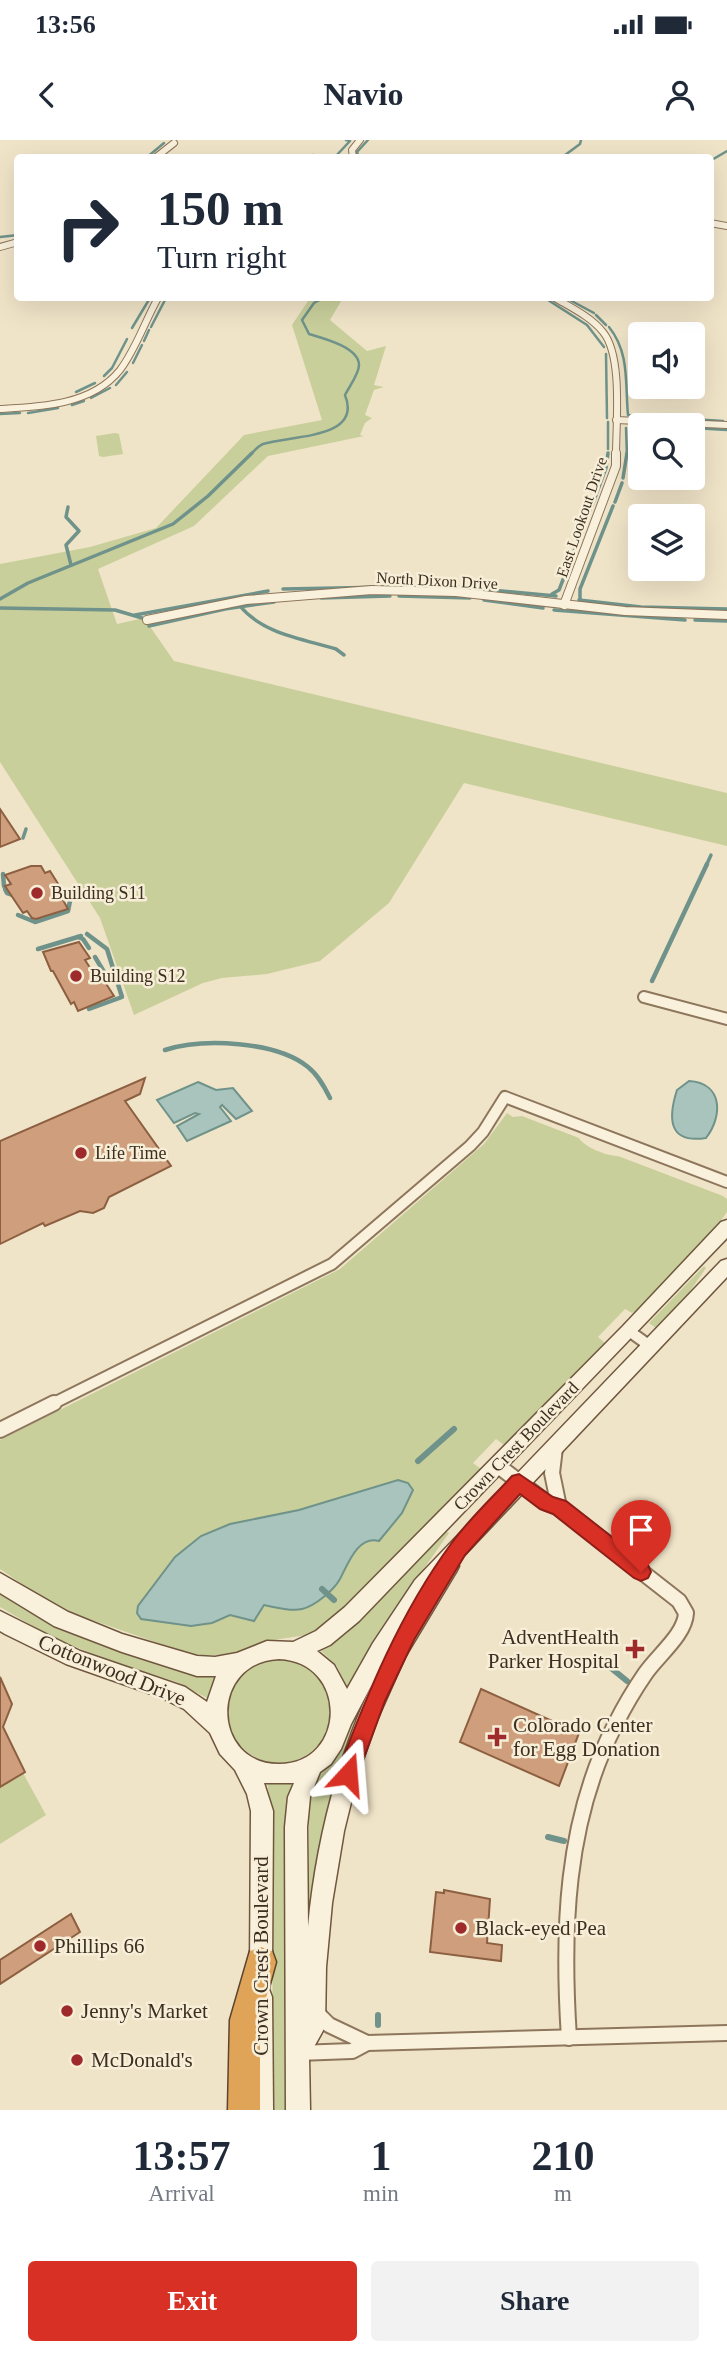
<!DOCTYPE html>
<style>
body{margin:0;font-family:"Times New Roman",serif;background:#f2f2f3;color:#1f2937;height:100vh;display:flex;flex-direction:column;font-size:26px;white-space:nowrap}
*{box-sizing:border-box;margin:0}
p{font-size:23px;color:#747a83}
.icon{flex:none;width:38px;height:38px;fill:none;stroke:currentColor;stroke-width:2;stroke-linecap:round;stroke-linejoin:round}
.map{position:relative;height:1970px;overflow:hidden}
.side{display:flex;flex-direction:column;background:#fff;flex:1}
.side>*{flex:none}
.banner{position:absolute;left:14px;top:14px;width:700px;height:147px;border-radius:7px;box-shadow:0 7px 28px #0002;background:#fff;color:#1f2937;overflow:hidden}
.fabs{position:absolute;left:628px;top:182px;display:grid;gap:14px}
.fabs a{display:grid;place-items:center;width:77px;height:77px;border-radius:7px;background:#fff;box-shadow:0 7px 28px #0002;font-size:35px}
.pin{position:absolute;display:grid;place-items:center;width:60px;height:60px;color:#fff;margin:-72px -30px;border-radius:50% 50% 50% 0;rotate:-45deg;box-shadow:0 0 7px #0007}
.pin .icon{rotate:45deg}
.me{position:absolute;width:77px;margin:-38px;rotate:19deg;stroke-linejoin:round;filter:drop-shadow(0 0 5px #0008)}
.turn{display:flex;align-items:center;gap:24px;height:147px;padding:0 28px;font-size:32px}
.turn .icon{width:91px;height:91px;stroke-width:2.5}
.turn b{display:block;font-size:49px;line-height:60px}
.eta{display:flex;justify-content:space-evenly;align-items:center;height:119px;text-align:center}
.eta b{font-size:42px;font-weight:700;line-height:49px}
.button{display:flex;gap:14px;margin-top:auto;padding:14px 28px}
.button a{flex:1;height:80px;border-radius:7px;background:#d93025;color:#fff;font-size:28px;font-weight:700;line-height:80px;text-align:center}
.button a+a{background:#f2f2f3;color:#1f2937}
.status{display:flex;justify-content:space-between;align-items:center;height:49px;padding:0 35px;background:#fff;direction:ltr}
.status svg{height:19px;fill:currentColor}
header{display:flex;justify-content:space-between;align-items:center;height:91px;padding:0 28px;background:#fff;font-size:32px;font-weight:700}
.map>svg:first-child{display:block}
.green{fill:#c9cf9b}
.water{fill:#a9c4bc;stroke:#6f938a;stroke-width:2}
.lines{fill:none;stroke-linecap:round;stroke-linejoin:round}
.stream-far3{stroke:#6f938a;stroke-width:2.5}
.stream-far2{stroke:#6f938a;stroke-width:3.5}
.stream-far1{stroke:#6f938a;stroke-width:4.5}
.stream{stroke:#6f938a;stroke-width:6}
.building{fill:#cf9f7d;stroke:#8d5f41;stroke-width:2}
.street-far3-casing{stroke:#8d765c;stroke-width:8}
.street-far2-casing{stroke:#8d765c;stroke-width:10}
.street-far1-casing{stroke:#8d765c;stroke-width:14}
.street-casing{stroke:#8d765c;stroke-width:18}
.secondary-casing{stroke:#6f573f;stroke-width:3}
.highway-casing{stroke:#5b4430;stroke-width:3}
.street-far3{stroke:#faf1dc;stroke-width:6}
.street-far2{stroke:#faf1dc;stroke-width:8}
.street-far1{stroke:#faf1dc;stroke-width:10}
.street{stroke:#faf1dc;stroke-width:14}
.secondary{fill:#faf1dc;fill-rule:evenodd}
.highway{fill:#e0a458;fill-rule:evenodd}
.route{fill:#d93025;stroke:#8d1f18;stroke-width:2}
.poi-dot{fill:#9e2a2b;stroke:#f7eed8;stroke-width:2.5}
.labels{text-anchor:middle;stroke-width:5;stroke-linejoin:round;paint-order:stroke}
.far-street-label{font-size:16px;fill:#3d2e20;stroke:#f7eed8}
.poi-label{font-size:18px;fill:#3d2e20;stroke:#f7eed8;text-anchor:start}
.street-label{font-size:18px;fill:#3d2e20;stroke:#f7eed8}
.near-poi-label{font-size:21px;fill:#3d2e20;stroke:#f7eed8;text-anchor:start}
.near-street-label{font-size:21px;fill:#3d2e20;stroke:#f7eed8}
</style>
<div class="status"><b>13:56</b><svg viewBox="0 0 49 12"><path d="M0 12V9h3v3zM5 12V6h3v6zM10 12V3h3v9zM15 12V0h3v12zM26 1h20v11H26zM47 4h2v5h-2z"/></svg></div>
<header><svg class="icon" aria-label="back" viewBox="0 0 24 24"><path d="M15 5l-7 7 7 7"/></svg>Navio<svg class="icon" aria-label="person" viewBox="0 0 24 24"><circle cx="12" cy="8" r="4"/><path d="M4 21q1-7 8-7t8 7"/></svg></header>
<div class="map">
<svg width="727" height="1970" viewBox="0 0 727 1970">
<rect width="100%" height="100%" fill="#f0e4c8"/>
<!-- green -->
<g class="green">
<polygon points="310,158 343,158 330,180 367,211 386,206 374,245 384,247 374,250 365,275 372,278 365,283 360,295 364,296 268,316 194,386 98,429 117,484 144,478 174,521 727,653 727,706 464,643 389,763 320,821 267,834 222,838 203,843 134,875 100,778 0,622 0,424 90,407 156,388 244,295 322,280 292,185"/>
<polygon points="115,293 119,294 123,314 103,317 99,316 96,296"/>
<path d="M507,973L513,977L522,976L579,998C584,1007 607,1016 618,1016L723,1056L727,1059V1072L717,1086L637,1171L632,1173L625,1169L598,1197L605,1203L504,1305L496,1299L473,1323L481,1329L328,1483L307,1495L267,1501L230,1515H192L75,1474L38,1455L0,1429V1300L340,1129L484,1004Z"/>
<polygon points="704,1126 706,1128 684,1160 656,1188 649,1183"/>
<polygon points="445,1391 449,1393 392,1474 350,1553 337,1526 320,1510 346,1494"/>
<path d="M0,1454C44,1485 92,1503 142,1519C166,1527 189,1536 215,1537L207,1558L177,1542L107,1520L50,1496L0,1467Z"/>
<circle cx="279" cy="1571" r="52"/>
<polygon points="363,1557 367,1557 308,1806 309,1660 319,1635 342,1606"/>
<polygon points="23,1633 46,1675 0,1704 0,1648"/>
<polygon points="267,1642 292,1643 286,1672 287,1970 272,1970 273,1686"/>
</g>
<!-- water -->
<g class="water">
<path d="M689,941C723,943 723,976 706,998C668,1004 668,978 677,950Z"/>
<polygon points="198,942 216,950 233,948 252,971 236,979 222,965 220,967 231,981 187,1001 177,986 199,974 195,973 174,983 157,960"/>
<path d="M398,1340L408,1343L413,1350L402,1373L379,1401C358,1395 348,1424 340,1439C334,1450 315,1466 302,1469C290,1472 275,1467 264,1465L254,1481L230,1475L212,1483L191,1486L141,1479L137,1473L138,1466L175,1417L201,1396L230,1384L299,1370Z"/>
</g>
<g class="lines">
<!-- stream-far3 -->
<g class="stream-far3">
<polyline points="146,18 164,3"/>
<polyline points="306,18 313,15"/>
<polyline points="334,18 350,1 346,0"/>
<polyline points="359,18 357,12 368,0"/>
<polyline points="561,18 580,4 581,0"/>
<polyline points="710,21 727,11"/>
<polyline points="0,97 18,95"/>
<polyline points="566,158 594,173"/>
<polyline points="548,160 587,185 604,207"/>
<polyline points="596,175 606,185"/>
<polyline points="151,187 166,158"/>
<path d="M609,187C630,213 625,244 628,275L723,281"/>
<polyline points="132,188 150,158"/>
<polyline points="144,201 149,190"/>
<polyline points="606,214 607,278"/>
<polyline points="133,223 142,205"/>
<polyline points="104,236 112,228 127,199"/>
<polyline points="116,245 127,232"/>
<polyline points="76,252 95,243"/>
<polyline points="91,258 110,248"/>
<polyline points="72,265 84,261"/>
<polyline points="28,273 58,268"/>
<polyline points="0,274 20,273"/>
<polyline points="608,282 608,309"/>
<polyline points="633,285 640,286"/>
<polyline points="626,288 627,315"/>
<polyline points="693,288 727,290"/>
<path d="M250,315C254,311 258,306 263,304C289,295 363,300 345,255C349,247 359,234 359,225C359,207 322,198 309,194L302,180L314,163L323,158"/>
</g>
<!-- stream-far2 -->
<g class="stream-far2">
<polyline points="623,338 627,313"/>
<polyline points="615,362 622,343"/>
<polyline points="592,366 606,328 608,313"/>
<polyline points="68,367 66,377 79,391 66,405 71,425"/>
<polyline points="448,446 556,456"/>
<polyline points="283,449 440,446"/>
<polyline points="552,454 559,450 590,370"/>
<polyline points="399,456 470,458"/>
<polyline points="321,458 390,456"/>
<polyline points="0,459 28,443 173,384 208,356 252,313"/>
<polyline points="580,459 580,449 613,366"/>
<polyline points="484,460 543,468"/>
<polyline points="579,460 641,467 727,469"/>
<path d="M240,466C263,494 303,499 336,509L344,515"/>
<polyline points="0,468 115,470 142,478"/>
<polyline points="554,470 685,480"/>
<polyline points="135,475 268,451"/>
<polyline points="695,480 727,481"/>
<polyline points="149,486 225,469 274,462"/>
<polyline points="23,698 26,689"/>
<polyline points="706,726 711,715"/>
</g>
<!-- stream-far1 -->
<g class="stream-far1">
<polyline points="3,734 4,746"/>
<polyline points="5,749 7,753 16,756"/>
<polyline points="18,775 35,782 68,771 70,761"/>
<polyline points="87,794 107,809 122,857 89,869"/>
<polyline points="78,797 83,799 89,808"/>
<polyline points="38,809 81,796"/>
<polyline points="95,817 107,837"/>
<polyline points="652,841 707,724"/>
<path d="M165,910C203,898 276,901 308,927C318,935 324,946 330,958"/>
</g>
<!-- stream -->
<g class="stream">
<polyline points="418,1321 454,1289"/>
<polyline points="322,1449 334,1460"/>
<polyline points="611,1528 627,1541"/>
<polyline points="548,1697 564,1701"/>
<polyline points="378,1875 378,1885"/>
</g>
</g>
<!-- building -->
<g class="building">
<polygon points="0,669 20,699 0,707"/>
<polygon points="31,726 41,726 45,733 50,731 67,758 63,760 68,769 36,779 32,778 27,771 23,773 5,746 11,744 5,735"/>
<polygon points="79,802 90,818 85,820 98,840 103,839 114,856 78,871 74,862 71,864 53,831 51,831 43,812"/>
<polygon points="145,938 140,954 125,961 171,1026 109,1057 104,1068 93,1073 80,1071 45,1086 43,1083 0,1104 0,1001"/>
<polygon points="0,1537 12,1564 3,1587 25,1632 0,1647"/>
<polygon points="481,1549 579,1593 559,1646 460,1602"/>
<polygon points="444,1750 490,1759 487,1803 502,1805 501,1821 430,1812 436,1752 444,1753"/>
<polygon points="71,1774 80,1792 0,1844 0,1820"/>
</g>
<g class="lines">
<defs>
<g id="street-far3">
<polyline points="155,18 174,3"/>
<polyline points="353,18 352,10 360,0"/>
<polyline points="710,83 727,86"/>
<polyline points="0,107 18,102"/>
<path d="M555,158C572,168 591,177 603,192C623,216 616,284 616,315"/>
<path d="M0,269C41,267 92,265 120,230C136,209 145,181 158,158"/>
<polyline points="616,280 727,285"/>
</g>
<g id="street-far2">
<polyline points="564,465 616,326 616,313"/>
<polyline points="147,480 246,460 372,450 456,452 625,471 727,475"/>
</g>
<g id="street-far1">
<polyline points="644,857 727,879"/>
<polyline points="629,1191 650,1206"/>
<polyline points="50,1265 332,1124 470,1006 483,992 505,957 727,1042"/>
</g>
<g id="street">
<polyline points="0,1290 54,1263"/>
<polyline points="555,1308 552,1333 559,1367"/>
<path d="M497,1325L547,1363L559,1367L679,1461L686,1473C685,1495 657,1516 645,1534C634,1550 624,1567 615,1585C565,1682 562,1792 569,1898"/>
<polyline points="316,1872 329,1885 367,1903"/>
<polyline points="298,1913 352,1911 367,1903 727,1893"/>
</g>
<g id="secondary">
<path d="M727,1080V1098L359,1481L330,1505L317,1511L334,1525L347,1549L373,1503L415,1440L721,1121L727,1119V1137L457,1423L459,1426L456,1432L405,1517L377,1580L358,1634L344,1691L332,1763L326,1827L325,1887L309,1916L310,1970H286L285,1687L288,1657L294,1643H264L273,1671L272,1827L269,1835L261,1838L253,1835L250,1827L251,1671L247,1654L235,1630L220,1614L210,1593L184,1569L160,1557L66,1524L5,1494L0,1491V1471L80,1511L185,1547L207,1562L216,1536H197L122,1512L54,1486L0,1453V1433L68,1472L122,1494L197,1516L215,1517L237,1513L267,1501L293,1502L316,1491L345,1467L623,1186L721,1082ZM279,1519C349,1522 347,1624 279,1624C211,1624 209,1522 279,1519ZM372,1544C337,1620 316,1703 308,1787L307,1687L310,1657L320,1632L331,1624L341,1609L351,1584Z"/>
<polygon points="261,1846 269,1849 272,1857 273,1970 249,1970 250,1857 253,1849"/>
</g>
<polygon id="highway" points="261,1807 272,1811 276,1822 260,1880 260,1970 228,1970 230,1880 250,1811"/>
</defs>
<!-- street-far3 casing -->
<use href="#street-far3" class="street-far3-casing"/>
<!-- street-far2 casing -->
<use href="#street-far2" class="street-far2-casing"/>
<!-- street-far1 casing -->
<use href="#street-far1" class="street-far1-casing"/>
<!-- street casing -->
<use href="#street" class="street-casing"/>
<!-- secondary casing -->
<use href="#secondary" class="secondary-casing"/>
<!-- highway casing -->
<use href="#highway" class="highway-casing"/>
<!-- street-far3 -->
<use href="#street-far3" class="street-far3"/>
<!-- street-far2 -->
<use href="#street-far2" class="street-far2"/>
<!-- street-far1 -->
<use href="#street-far1" class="street-far1"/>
<!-- street -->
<use href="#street" class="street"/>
<!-- secondary -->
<use href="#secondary" class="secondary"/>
<!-- highway -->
<use href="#highway" class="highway"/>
</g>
<!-- route -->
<path class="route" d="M519,1334L553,1357L566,1361L648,1425L651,1432L648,1438L641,1441L634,1438L553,1374L540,1369L520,1354L465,1415L414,1500L385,1561L355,1642L348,1645L340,1642L337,1634C367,1554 400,1473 451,1404C468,1380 492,1358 512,1336Z"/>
<!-- markers -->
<g class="poi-dot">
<circle cx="37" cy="753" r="7"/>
<circle cx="76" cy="836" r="7"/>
<circle cx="81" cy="1013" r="7"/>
<path d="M631.5 1498.5h7v7h7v7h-7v7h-7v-7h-7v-7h7z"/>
<path d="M493.5 1586.5h7v7h7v7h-7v7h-7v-7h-7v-7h7z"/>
<circle cx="461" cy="1788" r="7"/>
<circle cx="40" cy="1806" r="7"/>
<circle cx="67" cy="1871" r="7"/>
<circle cx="77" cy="1920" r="7"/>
</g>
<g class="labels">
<!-- far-street labels -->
<g class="far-street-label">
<text transform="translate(581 377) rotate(-71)" y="6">East Lookout Drive</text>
<text transform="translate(437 440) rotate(3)" y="6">North Dixon Drive</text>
</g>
<!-- poi labels -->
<g class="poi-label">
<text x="51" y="759">Building S11</text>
<text x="90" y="842">Building S12</text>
<text x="95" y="1019">Life Time</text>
</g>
<!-- street labels -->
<g class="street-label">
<text transform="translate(516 1306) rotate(-46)" y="6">Crown Crest Boulevard</text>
</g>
<!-- near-poi labels -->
<g class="near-poi-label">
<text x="619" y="1504" text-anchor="end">AdventHealth<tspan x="619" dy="24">Parker Hospital</tspan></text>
<text x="513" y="1592">Colorado Center<tspan x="513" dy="24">for Egg Donation</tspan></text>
<text x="475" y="1795">Black-eyed Pea</text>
<text x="54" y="1813">Phillips 66</text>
<text x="81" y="1878">Jenny's Market</text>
<text x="91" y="1927">McDonald's</text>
</g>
<!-- near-street labels -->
<g class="near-street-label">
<text transform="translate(112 1530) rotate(22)" y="7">Cottonwood Drive</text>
<text transform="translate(261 1816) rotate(-90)" y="7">Crown Crest Boulevard</text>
</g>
</g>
</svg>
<div class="fabs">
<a><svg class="icon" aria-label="sound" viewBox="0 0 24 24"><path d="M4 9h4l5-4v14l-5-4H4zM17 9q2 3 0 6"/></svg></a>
<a><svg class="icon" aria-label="search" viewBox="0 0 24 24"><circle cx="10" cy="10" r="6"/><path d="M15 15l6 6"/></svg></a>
<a><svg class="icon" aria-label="layers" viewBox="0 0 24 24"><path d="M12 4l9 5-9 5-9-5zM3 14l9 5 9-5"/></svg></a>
</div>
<div class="pin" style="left:641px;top:1432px;background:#d93025"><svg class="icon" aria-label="arrive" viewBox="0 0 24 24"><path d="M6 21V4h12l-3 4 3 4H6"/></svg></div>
<svg class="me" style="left:348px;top:1634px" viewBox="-20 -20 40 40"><path d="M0-17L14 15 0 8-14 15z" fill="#d93025" stroke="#fff" stroke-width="4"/></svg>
<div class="banner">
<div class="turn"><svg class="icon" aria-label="right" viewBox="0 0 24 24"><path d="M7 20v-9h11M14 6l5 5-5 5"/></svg><div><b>150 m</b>Turn right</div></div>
</div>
</div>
<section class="side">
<div class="eta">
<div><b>13:57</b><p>Arrival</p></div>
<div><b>1</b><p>min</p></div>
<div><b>210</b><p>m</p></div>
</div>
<div class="button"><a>Exit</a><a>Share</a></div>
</section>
